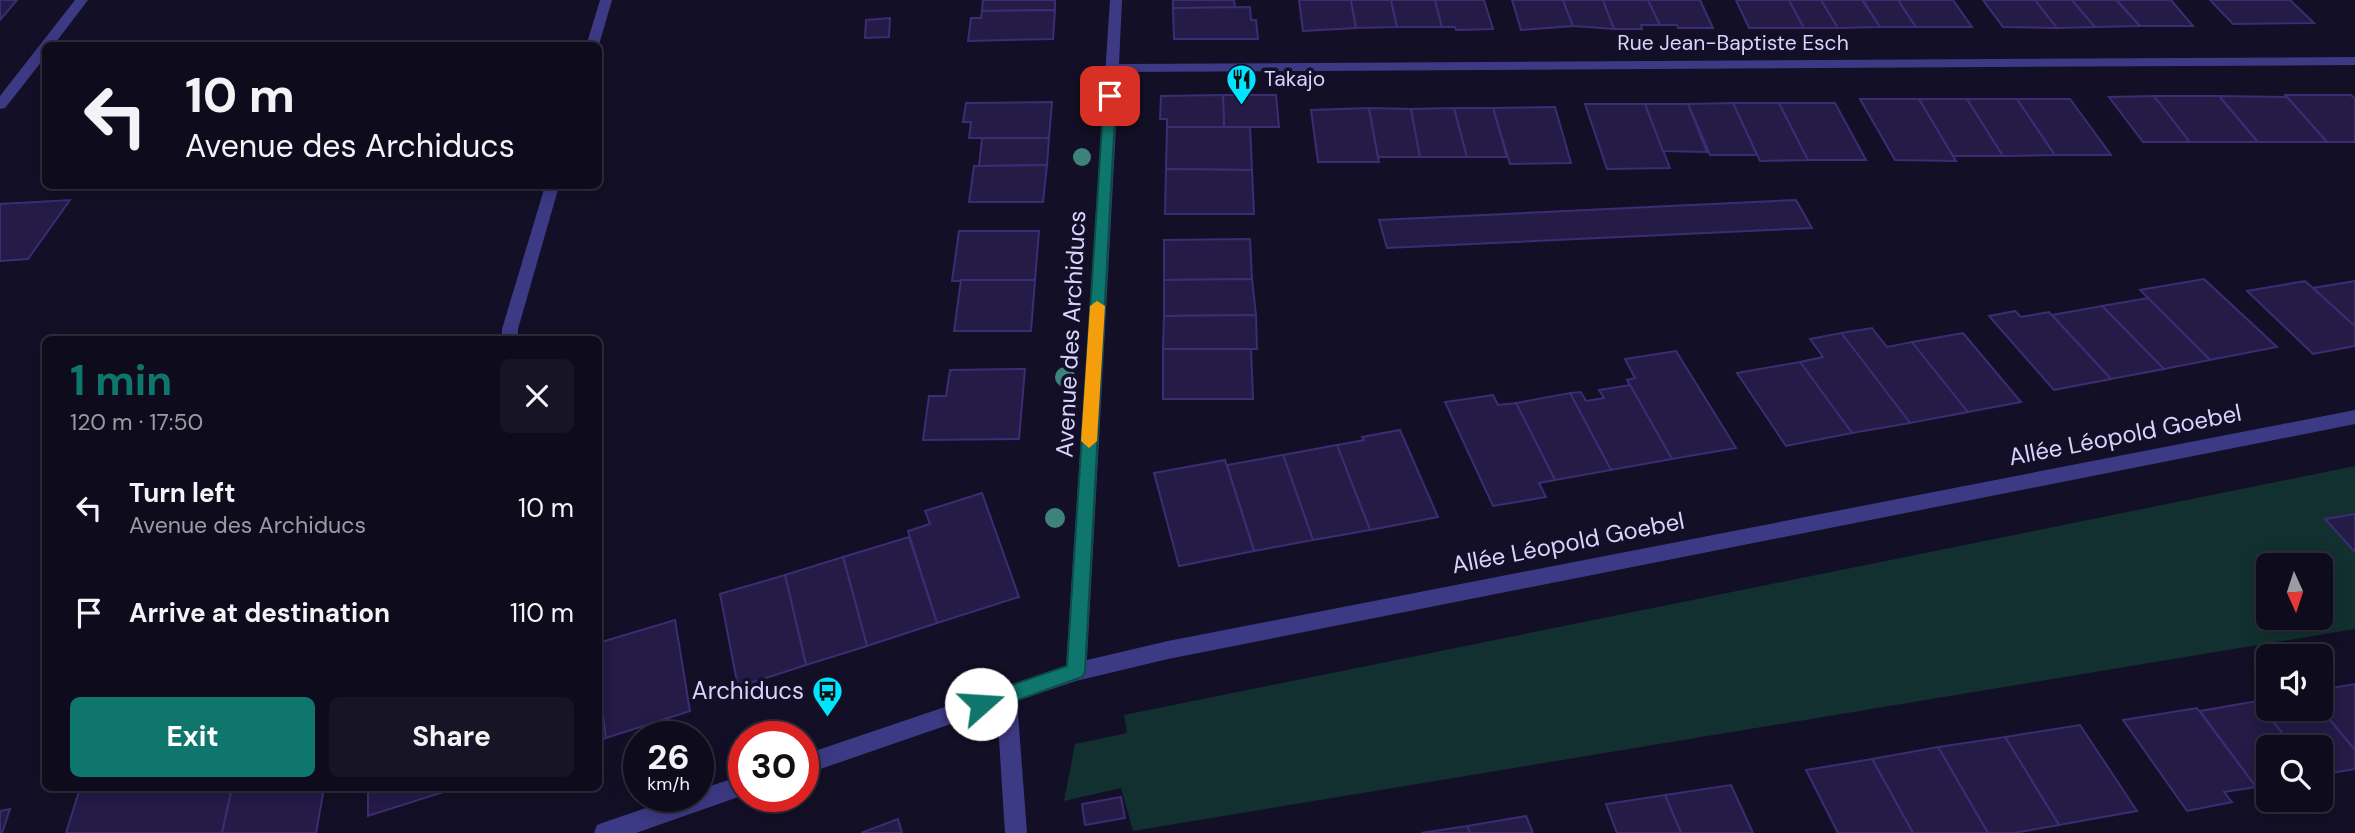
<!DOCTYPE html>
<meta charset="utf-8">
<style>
body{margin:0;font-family:"DM Sans",sans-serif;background:#171425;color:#f1f3f6;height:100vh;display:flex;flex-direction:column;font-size:26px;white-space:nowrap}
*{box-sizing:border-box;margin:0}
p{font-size:23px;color:#9b9ba3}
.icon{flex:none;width:38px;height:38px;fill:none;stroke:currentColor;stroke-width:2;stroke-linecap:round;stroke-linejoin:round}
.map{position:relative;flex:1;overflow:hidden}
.details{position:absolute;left:42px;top:336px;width:560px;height:455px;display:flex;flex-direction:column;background:#0e0b1c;border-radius:10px;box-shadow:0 4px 18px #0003,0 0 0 2px #2e2b3b}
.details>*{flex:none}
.top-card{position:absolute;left:42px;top:42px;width:560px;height:147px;border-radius:10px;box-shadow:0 4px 18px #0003,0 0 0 2px #2e2b3b;background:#0e0b1c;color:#f1f3f6;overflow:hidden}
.needle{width:46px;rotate:177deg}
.tools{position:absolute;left:2256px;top:553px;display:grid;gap:14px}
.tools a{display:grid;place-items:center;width:77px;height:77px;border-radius:10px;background:#0e0b1c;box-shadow:0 4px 18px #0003,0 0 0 2px #2e2b3b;font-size:35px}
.speed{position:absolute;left:623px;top:721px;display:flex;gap:14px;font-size:35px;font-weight:700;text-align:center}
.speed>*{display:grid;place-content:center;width:91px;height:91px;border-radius:50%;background:#0e0b1c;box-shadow:0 4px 18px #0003,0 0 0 2px #2e2b3b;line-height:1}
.speed small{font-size:18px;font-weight:400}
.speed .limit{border:10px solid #d22;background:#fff;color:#111}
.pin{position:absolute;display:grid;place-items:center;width:60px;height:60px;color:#fff;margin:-30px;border-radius:14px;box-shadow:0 4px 10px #0006}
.me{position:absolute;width:77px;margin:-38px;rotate:71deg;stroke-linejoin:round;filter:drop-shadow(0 0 5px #0008)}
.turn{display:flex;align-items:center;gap:24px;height:147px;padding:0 28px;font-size:32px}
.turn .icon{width:91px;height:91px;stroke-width:2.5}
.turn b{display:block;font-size:49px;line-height:60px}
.round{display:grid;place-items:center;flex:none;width:74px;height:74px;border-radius:10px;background:#171425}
.headline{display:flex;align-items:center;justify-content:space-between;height:119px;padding:0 28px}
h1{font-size:42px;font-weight:700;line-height:52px;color:#0f766e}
.button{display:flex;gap:14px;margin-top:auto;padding:14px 28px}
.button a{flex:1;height:80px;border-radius:10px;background:#0f766e;color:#fff;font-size:28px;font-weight:700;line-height:80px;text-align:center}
.button a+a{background:#171425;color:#f1f3f6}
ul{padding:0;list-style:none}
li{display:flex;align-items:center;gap:21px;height:105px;padding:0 28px}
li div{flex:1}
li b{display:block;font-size:26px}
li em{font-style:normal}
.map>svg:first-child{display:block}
.green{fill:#12302f;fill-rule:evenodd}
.building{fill:#241b47;stroke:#3b2d73;stroke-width:2}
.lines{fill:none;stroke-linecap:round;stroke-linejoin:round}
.service{fill:#3d3a85;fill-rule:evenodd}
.minor{fill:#3d3a85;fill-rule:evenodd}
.tree{fill:#3d827b}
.route{fill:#0f766e;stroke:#0a4d48;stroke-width:2}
.slow{fill:#f59e0b}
.labels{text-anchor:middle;stroke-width:7;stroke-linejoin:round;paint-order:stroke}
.far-street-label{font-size:21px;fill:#d9d4ff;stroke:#130f26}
.far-poi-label{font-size:21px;fill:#d9d4ff;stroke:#130f26;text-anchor:start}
.street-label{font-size:24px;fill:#d9d4ff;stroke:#130f26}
.poi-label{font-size:24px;fill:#d9d4ff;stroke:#130f26;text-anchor:end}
</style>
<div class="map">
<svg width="2355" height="833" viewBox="0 0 2355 833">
<rect width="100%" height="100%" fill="#130f26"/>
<!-- green -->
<path class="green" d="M2355,466V514L2326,519L2355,552V629L1133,831L1121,788L1064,801L1075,744L1127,733L1124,715ZM2268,565H2320V618H2268Z"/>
<!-- building -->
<g class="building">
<polygon points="0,0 17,0 0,20"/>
<polygon points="983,0 1055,0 1055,10 982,11"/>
<polygon points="1173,0 1234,0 1235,8 1173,8"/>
<polygon points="1299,0 1351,0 1356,28 1303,31"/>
<polygon points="1351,0 1391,0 1397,27 1356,28"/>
<polygon points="1391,0 1435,0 1442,27 1397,27"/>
<polygon points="1435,0 1484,0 1493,29 1456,30 1455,27 1442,27"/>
<polygon points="1512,0 1563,0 1573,26 1521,30"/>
<polygon points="1563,0 1603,0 1614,29 1573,26"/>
<polygon points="1603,0 1648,0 1660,25 1641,25 1642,29 1614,29"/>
<polygon points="1648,0 1700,0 1713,28 1678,28 1677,25 1660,25"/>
<polygon points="1736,0 1789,0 1804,28 1749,28"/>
<polygon points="1789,0 1821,0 1838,28 1804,28"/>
<polygon points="1821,0 1862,0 1880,27 1838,28"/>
<polygon points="1863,0 1898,0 1916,27 1880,27"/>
<polygon points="1898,0 1953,0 1972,27 1916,27"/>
<polygon points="1983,0 2035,0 2057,28 2003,27"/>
<polygon points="2035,0 2072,0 2095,27 2057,28"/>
<polygon points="2072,0 2116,0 2140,26 2095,27"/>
<polygon points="2117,0 2171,0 2193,26 2140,26"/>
<polygon points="2210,0 2290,0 2314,23 2233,24"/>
<polygon points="1250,7 1251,20 1256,20 1258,39 1174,39 1173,8"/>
<polygon points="1055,10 1053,39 968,41 971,18 981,18 982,11"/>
<polygon points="890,18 889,37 865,38 866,20"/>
<polygon points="1223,95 1276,95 1279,127 1224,127"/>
<polygon points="1223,95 1224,127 1167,127 1167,119 1160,119 1161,96"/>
<polygon points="2285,95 2351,95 2355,99 2355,142 2327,142"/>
<polygon points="2154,96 2190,142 2143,142 2109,97"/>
<polygon points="2154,96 2219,96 2258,142 2190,142"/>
<polygon points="2219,96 2287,97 2327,142 2258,142"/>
<polygon points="1860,99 1919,99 1956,161 1895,160"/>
<polygon points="1919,99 1967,99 2003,156 1953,156"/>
<polygon points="1967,99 2017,99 2055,155 2003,156"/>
<polygon points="2017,99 2070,99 2111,155 2055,155"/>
<polygon points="1052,102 1049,138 969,138 971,122 963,122 966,103"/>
<polygon points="1733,103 1779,103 1808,160 1760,161"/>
<polygon points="1733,103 1757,155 1710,155 1688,104"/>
<polygon points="1779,103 1835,103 1866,160 1808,160"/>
<polygon points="1585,104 1645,104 1670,168 1607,169"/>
<polygon points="1645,104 1688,104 1707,152 1663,151"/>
<polygon points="1555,107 1571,163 1510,164 1493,108"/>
<polygon points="1369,108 1379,162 1318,162 1311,110"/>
<polygon points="1369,108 1411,109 1420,157 1378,157"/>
<polygon points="1454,108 1467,157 1420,157 1411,109"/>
<polygon points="1454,108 1493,108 1507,157 1467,157"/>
<polygon points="1167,127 1250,127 1252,170 1166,169"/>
<polygon points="982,138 1049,138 1047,165 979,166"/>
<polygon points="1047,165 1043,202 969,202 974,166"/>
<polygon points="1166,169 1252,170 1254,214 1165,214"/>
<polygon points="70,200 28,259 0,261 0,204"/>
<polygon points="1796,200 1812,228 1387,248 1379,220"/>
<polygon points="959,231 1039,231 1035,280 952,281"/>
<polygon points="1250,239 1252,279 1164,280 1164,240"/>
<polygon points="1252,279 1256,315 1164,316 1164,280"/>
<polygon points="2204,279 2277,347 2210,360 2140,290"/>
<polygon points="961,280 1035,280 1031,331 954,331"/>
<polygon points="2305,281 2355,326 2355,346 2313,354 2247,291"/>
<polygon points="2355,281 2355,326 2313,288"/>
<polygon points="2148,298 2210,360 2164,369 2102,306"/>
<polygon points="2102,306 2164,369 2111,379 2052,315"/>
<polygon points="2015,311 2021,317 2049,312 2111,379 2054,390 1989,316"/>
<polygon points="1256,315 1257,349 1163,349 1164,316"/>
<polygon points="1872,328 1887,347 1912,342 1968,412 1910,423 1841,333"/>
<polygon points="1841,333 1856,352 1910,423 1852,433 1800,362 1823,357 1810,339"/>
<polygon points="1963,333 2021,402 1968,412 1912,342"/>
<polygon points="1163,349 1251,349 1253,399 1163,399"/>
<polygon points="1676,351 1736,448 1672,459 1627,380 1635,378 1625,359"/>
<polygon points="1800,362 1852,433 1786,446 1737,373"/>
<polygon points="1025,369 1019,439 923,440 929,396 946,396 950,370"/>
<polygon points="1630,385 1672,459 1611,470 1570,393 1581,392 1586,401 1604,398 1599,390"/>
<polygon points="1570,393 1611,470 1555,480 1516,403"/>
<polygon points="1493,395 1498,405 1516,403 1555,480 1539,483 1546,497 1493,506 1445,402"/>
<polygon points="1400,430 1438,517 1370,530 1337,445 1364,440 1362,437"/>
<polygon points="1337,445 1370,530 1313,540 1283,455"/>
<polygon points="1283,455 1313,540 1254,551 1227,465"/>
<polygon points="1225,460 1254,551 1179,566 1154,473"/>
<polygon points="982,493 1019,597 937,623 908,531 930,524 925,511"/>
<polygon points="2355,514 2355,552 2325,519"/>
<polygon points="909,537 937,623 867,646 843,557"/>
<polygon points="843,557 867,646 806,665 785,575"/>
<polygon points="785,575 806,665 738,687 720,594"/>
<polygon points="675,620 690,711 606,738 598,676 598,643"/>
<polygon points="598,676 606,738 598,741"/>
<polygon points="2355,684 2355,750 2320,708 2320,690"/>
<polygon points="2268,699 2268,709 2320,708 2355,750 2355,769 2320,775 2320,747 2293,747 2257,701"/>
<polygon points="2257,701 2293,747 2268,747 2268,784 2256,787 2200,711"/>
<polygon points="2197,708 2256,787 2224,792 2232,802 2187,811 2123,720"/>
<polygon points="2080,725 2137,811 2059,825 2005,737"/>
<polygon points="2005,737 2059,825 2014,833 1988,833 1938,747"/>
<polygon points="1938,747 1988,833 1913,833 1872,759"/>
<polygon points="1872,759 1913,833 1838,833 1806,770"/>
<polygon points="1731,785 1753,833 1681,833 1665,795"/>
<polygon points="80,788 232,788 222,833 66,833"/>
<polygon points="232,788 324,788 316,833 222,833"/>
<polygon points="368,788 456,788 368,816"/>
<polygon points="1665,795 1681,833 1617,833 1606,804"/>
<polygon points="1121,797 1125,818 1085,825 1082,804"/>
<polygon points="10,809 2,833 0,833 0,811"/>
<polygon points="1526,816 1533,833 1470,833 1467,826"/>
<polygon points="898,819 902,833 861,833"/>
<polygon points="1467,826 1470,833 1421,833"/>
</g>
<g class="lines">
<!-- service -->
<g class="service">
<polygon points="75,0 88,0 53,46 46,46 46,56 5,108 0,109 0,96"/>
<polygon points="600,0 612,0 598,48 598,46 586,46"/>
<polygon points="545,186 559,186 518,329 518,340 502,340 502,329"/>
</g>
<!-- minor -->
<g class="minor">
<polygon points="1110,0 1122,0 1119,64 2355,57 2355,65 1119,72 1087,660 1168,641 2355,410 2355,424 1168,659 1076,681 1017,701 1027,833 1005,833 997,708 803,775 803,755 1066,666"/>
<polygon points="744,775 744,795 636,833 594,833 597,825 605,822 681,796 698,796 698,790"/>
</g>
</g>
<!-- trees -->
<g class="tree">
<circle cx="1082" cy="157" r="9"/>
<circle cx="1065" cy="377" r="10"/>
<circle cx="1055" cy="518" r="10"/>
</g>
<!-- route -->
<polygon class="route" points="1110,92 1116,96 1085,672 1082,677 981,713 974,710 971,704 974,698 1067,666 1104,96"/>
<!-- slow -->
<polygon class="slow" points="1097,301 1105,306 1097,441 1089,448 1081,441 1090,306"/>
<!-- icons -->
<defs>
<symbol id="restaurant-pin" viewBox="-11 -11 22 30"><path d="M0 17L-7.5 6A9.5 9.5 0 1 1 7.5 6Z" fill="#00e5ff" stroke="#130f26"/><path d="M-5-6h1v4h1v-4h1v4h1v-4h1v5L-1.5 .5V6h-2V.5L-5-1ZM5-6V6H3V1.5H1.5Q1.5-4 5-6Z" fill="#111"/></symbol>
<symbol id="bus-pin" viewBox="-11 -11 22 30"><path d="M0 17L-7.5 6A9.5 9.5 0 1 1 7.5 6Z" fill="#00e5ff" stroke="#130f26"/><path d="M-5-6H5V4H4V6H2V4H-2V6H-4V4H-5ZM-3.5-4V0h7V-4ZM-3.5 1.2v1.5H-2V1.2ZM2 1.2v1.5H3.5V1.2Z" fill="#111"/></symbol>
</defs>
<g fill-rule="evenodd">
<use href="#restaurant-pin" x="1224" y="62" width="35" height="47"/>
<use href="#bus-pin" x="810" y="674" width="35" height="47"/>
</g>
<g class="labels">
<!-- far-street labels -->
<g class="far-street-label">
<text x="1733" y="50">Rue Jean-Baptiste Esch</text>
</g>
<!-- far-poi labels -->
<g class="far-poi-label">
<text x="1264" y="86">Takajo</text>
</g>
<!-- street labels -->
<g class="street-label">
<text transform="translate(1071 334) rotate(-87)" y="8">Avenue des Archiducs</text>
<text transform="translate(2125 435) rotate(-11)" y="8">Allée Léopold Goebel</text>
<text transform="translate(1568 543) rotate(-11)" y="8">Allée Léopold Goebel</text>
</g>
<!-- poi labels -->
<g class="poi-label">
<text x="804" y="699">Archiducs</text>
</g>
</g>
</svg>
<div class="tools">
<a><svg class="needle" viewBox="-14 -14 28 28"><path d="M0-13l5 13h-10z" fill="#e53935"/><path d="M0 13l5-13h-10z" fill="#9b9ba3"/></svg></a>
<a><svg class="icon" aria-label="sound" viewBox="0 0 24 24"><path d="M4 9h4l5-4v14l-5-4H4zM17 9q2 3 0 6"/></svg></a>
<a><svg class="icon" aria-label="search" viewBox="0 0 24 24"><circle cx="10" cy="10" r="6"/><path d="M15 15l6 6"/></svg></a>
</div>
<div class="speed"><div>26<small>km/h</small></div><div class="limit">30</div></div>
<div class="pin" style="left:1110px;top:96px;background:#d93025"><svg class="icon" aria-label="arrive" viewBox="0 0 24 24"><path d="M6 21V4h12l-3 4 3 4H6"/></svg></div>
<svg class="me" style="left:981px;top:704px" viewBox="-20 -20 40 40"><circle r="19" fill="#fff"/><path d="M0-13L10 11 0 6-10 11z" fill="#0f766e"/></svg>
<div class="top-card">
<div class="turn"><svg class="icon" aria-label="left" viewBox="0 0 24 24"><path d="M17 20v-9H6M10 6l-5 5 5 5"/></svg><div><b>10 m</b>Avenue des Archiducs</div></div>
</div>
<section class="details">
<div class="headline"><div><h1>1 min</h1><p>120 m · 17:50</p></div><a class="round"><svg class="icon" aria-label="close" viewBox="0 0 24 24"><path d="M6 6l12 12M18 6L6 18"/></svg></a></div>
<ul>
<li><svg class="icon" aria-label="left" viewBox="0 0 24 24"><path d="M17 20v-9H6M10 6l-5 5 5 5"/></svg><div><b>Turn left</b><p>Avenue des Archiducs</p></div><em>10 m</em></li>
<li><svg class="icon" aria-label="arrive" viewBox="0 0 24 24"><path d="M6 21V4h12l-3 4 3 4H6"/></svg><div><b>Arrive at destination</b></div><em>110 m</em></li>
</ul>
<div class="button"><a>Exit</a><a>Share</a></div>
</section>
</div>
